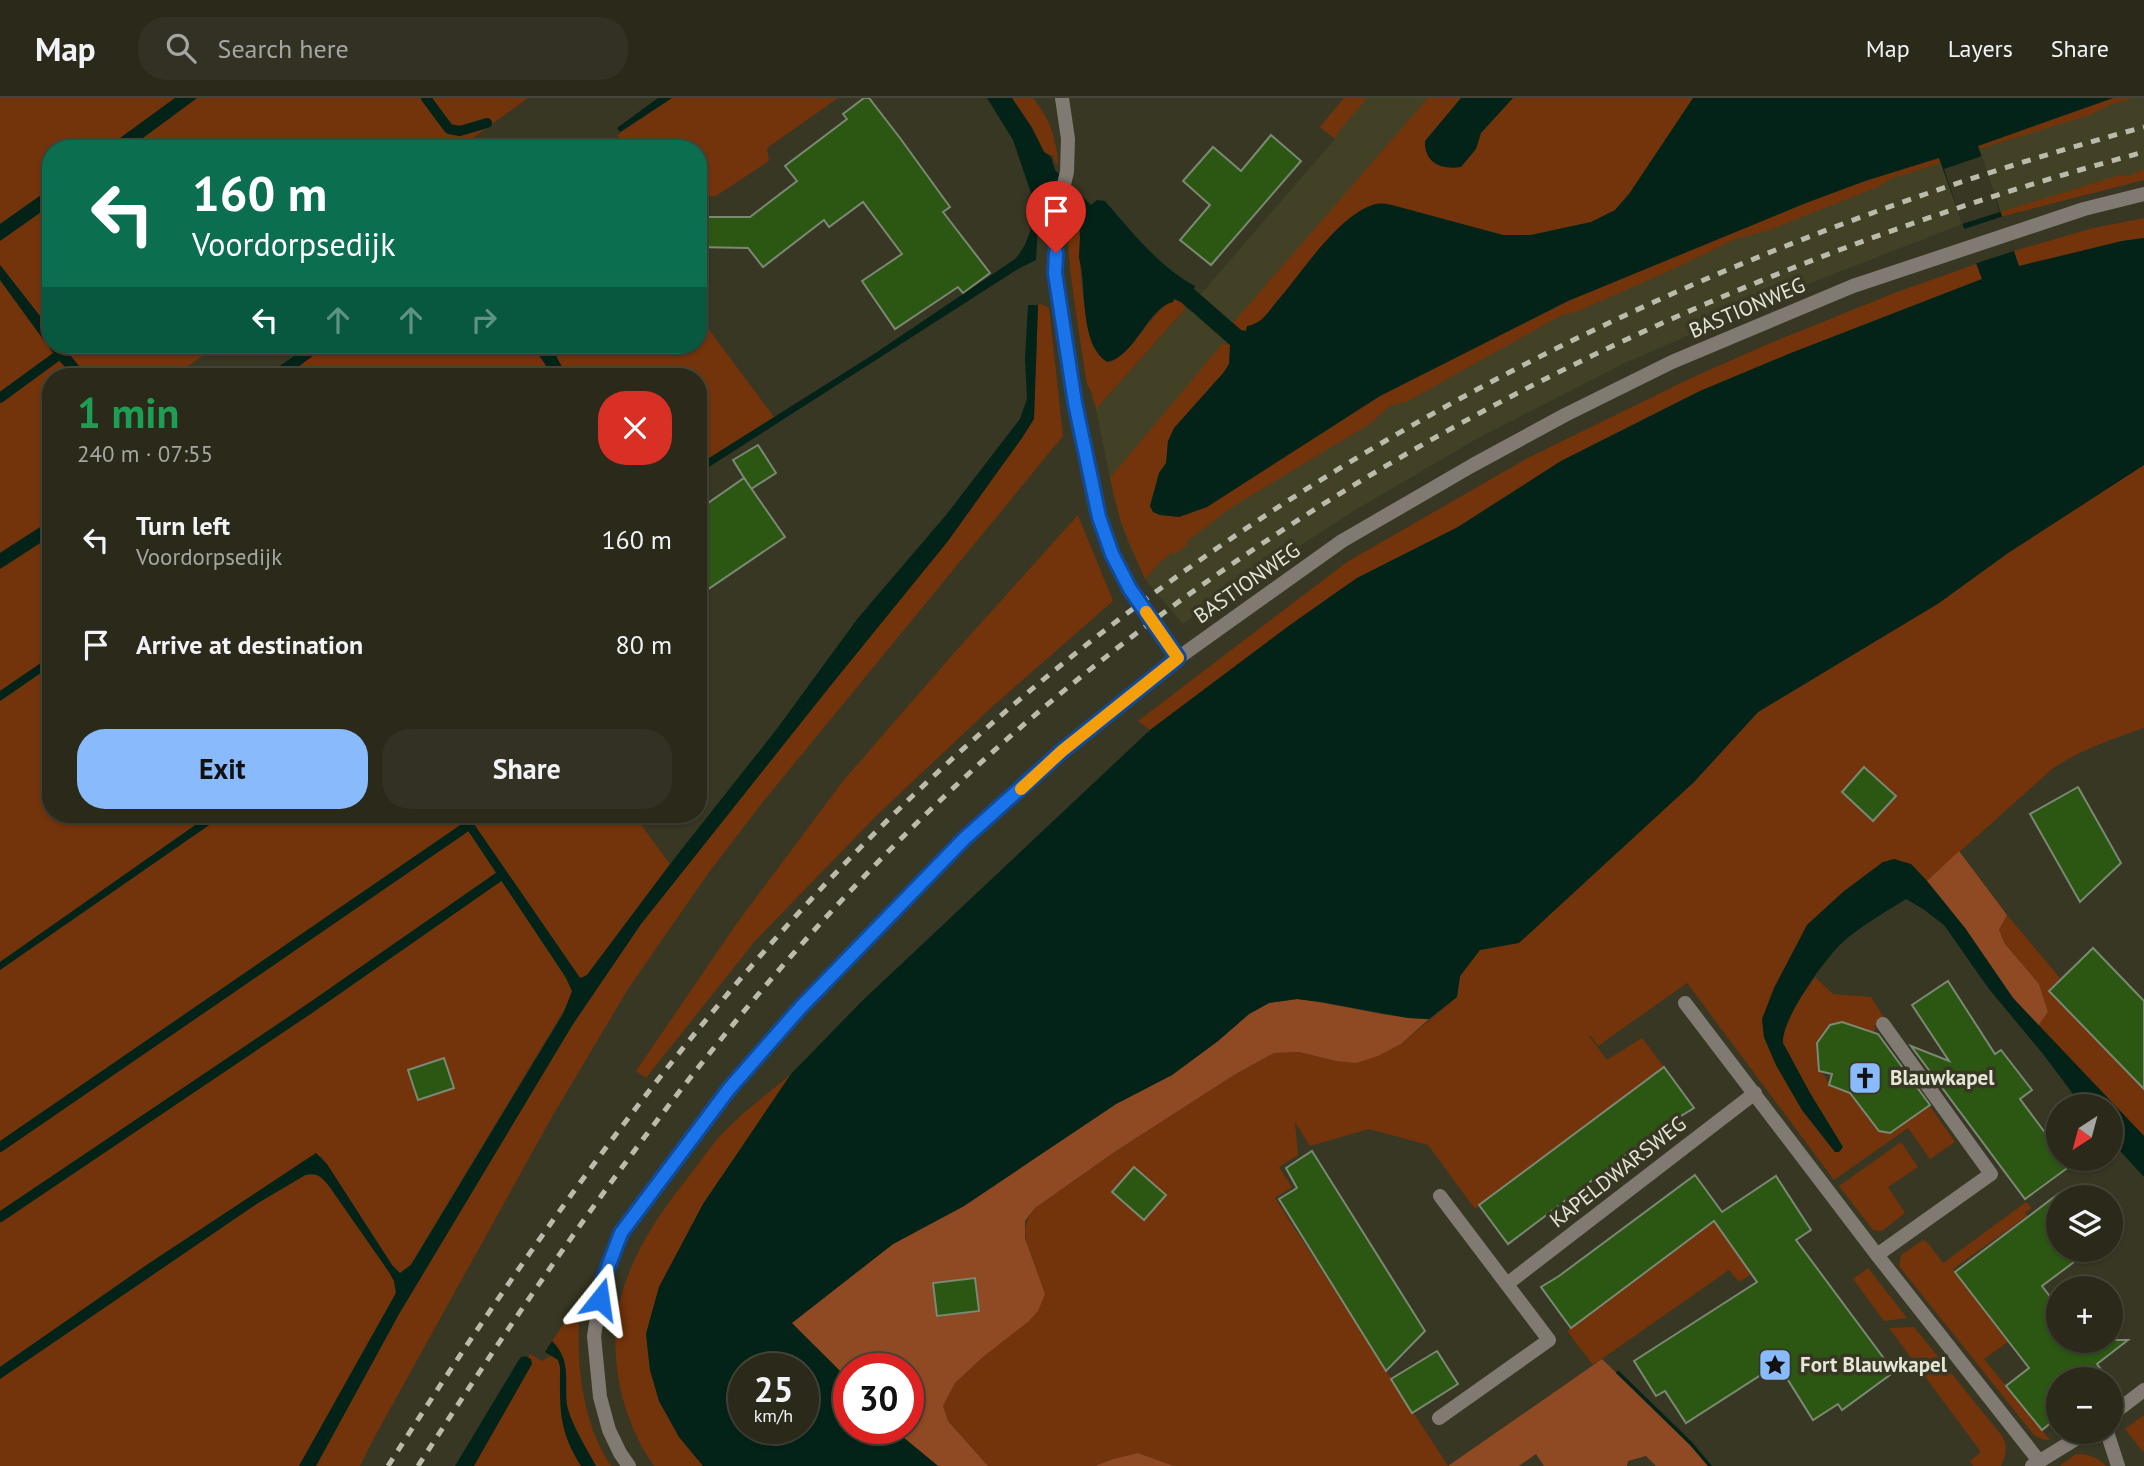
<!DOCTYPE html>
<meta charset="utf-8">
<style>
body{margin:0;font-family:"PT Sans",sans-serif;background:#323123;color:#f1f3f6;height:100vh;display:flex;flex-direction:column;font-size:26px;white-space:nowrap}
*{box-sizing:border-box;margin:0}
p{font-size:23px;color:#a5a6a2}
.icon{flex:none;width:38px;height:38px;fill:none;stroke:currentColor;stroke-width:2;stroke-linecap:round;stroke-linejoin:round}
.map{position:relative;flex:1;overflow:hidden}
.panel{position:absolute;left:42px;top:270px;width:665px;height:455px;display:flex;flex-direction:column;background:#2a291a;border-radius:28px;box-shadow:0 2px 5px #0004,0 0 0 2px #464539}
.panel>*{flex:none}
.banner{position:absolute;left:42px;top:42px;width:665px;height:214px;border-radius:28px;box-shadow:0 2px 5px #0004,0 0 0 2px #464539;background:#0b6e4f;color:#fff;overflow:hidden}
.needle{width:46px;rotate:216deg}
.tools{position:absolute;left:2046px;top:996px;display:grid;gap:14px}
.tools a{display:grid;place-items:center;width:77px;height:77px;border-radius:50%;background:#2a291a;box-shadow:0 2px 5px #0004,0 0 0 2px #464539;font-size:35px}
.speed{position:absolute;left:728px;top:1255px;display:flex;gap:14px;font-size:35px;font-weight:700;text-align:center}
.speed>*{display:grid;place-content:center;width:91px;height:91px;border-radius:50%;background:#2a291a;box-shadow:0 2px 5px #0004,0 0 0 2px #464539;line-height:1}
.speed small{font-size:18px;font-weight:400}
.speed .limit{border:10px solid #d22;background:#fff;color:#111}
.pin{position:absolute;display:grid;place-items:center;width:60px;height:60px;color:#fff;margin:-72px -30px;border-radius:50% 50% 50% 0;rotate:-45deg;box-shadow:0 0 7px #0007}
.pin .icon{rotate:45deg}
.me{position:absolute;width:77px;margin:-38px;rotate:15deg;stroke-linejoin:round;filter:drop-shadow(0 0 5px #0008)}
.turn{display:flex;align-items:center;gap:24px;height:147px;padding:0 35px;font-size:32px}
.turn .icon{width:91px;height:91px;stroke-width:2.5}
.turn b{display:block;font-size:49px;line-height:60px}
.lanes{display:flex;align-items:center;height:66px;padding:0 35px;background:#0003;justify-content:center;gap:35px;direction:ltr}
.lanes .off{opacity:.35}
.round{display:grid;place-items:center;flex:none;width:74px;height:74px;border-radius:28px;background:#323123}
.head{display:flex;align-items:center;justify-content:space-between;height:119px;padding:0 35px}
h1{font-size:42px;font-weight:800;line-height:52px;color:#1e9e55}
.action{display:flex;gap:14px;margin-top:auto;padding:14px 35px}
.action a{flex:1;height:80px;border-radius:28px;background:#88bafc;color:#111;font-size:28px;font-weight:800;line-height:80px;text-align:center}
.action a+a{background:#323123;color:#f1f3f6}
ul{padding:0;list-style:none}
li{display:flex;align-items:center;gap:21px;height:105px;padding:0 35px}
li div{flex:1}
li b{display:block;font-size:26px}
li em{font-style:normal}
header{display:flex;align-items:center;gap:42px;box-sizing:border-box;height:98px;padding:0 35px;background:#2a291a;border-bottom:2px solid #464539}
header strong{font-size:33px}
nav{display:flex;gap:38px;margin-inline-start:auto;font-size:24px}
.search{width:490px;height:63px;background:#323123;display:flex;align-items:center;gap:18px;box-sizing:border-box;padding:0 24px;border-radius:28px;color:#a5a6a2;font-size:26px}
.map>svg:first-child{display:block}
.built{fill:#424126}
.green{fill:#73330b}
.forest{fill:#8f4923}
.water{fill:#042318;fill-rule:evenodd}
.pier{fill:#383723}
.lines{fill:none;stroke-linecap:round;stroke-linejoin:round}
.stream{stroke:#042318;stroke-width:10}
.building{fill:#2c5713;stroke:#7a8874;stroke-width:2}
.minor{stroke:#807a72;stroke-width:14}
.rail{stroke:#bbbbac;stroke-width:5;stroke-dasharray:9 9;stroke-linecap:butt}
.route-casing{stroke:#114b97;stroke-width:18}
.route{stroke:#1a73e8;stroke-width:12}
.slow{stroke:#f59e0b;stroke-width:12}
.labels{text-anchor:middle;stroke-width:7;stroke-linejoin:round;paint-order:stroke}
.street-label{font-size:21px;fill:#e5e5d8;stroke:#383723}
.poi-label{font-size:21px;font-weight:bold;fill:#e5e5d8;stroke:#383723;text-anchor:start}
</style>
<header>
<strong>Map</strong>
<div class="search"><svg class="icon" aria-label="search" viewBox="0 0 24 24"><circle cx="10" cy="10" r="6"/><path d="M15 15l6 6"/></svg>Search here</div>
<nav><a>Map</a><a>Layers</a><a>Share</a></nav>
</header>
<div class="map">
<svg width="2144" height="1368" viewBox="0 0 2144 1368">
<rect width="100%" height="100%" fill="#383723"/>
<!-- built -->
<polygon class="built" points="1344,0 2144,0 2144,77 2000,114 1962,126 1793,192 1625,265 1478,340 1352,414 1239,487 1183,526 1145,481 1128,444 1114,399 1096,311 1186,210 1191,214 1203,200 1200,197 1335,41 1320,29"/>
<!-- green -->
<g class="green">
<polygon points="0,0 175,0 105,51 51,51 51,90 0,126"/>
<polygon points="197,0 528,0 462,48 463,51 128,51"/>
<polygon points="672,0 838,0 767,50 769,63 716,98 698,99 698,51 626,51 617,37"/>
<path d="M1012,0H1033C1049,19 1056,39 1058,64L1056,67L1053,58L1044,54L1032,29Z"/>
<polygon points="1344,0 1367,0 1339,33 1335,41 1320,29"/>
<polygon points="1428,0 1461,0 1425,43 1476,51 1481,35 1513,0 1693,0 1629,96 1615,112 1591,124 1531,137 1503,137 1488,134 1329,141 1260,224 1247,233 1242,232 1233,225"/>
<polygon points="2113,0 2134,0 2109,7 2090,17 1979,51 1978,48"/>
<polygon points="1939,60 1941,65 1890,81 1880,88 1767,133 1735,141 1678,169 1576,214 1562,217 1408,303 1390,308 1368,327 1232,409 1186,444 1187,447 1175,456 1173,454 1159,465 1145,481 1121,425 1110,380 1222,246 1230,247 1229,266 1224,274 1174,331 1168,343 1166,365 1159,375 1150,408 1153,414 1160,417 1179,419 1207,409 1380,298 1568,203 1806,105 1865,83"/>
<polygon points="2144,71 2144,82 2004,118 2002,118 2000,114 2120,77 2129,78"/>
<polygon points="51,107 51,232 0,167 0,143"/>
<path d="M1072,107L1080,115L1076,120C1084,130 1080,145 1080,157C1079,172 1087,240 1094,250C1098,255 1106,260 1111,264C1137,249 1148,217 1174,201L1181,204L1186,210L1096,311L1091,293L1087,286C1082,255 1077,224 1073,193C1069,164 1065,134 1072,107Z"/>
<polygon points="2144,120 2144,140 2122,143 2019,169 2014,153 2093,130"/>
<polygon points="1976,166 1982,181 1791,255 1700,293 1561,363 1458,429 1357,480 1290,527 1150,632 1138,623 1347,464 1526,361 1689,281 1768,246 1897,194"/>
<polygon points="0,182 56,259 73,278 51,278 51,422 0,455"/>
<polygon points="1041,206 1049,210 1063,338 762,705 707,777 628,891 549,1024 374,1340 360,1368 316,1368 399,1216 573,926 641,826 831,587 948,443 1034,320 1038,207"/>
<polygon points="698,217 774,319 698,367 698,278 286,278 327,247 532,247 535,250 538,247 698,247"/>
<polygon points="62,247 218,247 174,278 87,278"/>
<path d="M2144,367V630C2112,641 2080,652 2052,671L1927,783L1911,766L1883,764L1843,794L1807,827L1762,921L1764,940L1776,967L1802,1012L1835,1054L1842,1048L1810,995L1783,945C1781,922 1803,898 1815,879L1833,896L1871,899L1885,921L1874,928L1876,932L1871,935L1852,927L1850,929L1835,925L1836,928L1823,936L1825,938L1821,969L1818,970V973L1822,974L1829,985L1828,987L1831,988L1842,979L1858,1003L1857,1005L1859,1007L1861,1006L1868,1016L1866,1018L1868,1021L1870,1020L1878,1031L1877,1033L1881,1034L1882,1031L1889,1027L1894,1034L1906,1024L1901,1018L1885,949L1887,947L1955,1044L1930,1061L1908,1030L1834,1082L1687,885L1598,948L1591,938H1589L1607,962L1642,940L1664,969L1475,1111L1428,1047L1369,1031L1310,1048L1295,1024L1298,1057L1279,1069L1292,1089L1275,1100L1448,1368H1174L1138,1355L1113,1361L1095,1368H988L948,1323L943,1308L955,1285L983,1259L1033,1162C1025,1140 1020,1130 1035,1110L1116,1053L1234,977L1274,955L1299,954L1336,963L1401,946L1457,899L1460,878L1480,852L1519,844L1694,684L1758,614L1939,505L2008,455Z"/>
<polygon points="1078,417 1113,503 994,607 877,717 755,843 646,980 636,973 737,825 843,683 954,555"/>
<polygon points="51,438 51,558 0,593 0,471"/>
<polygon points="51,568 51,716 211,716 0,864 0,603"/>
<polygon points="225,716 457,716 571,888 572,893 569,904 411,1166 400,1175 392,1167 321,1058 304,1063 148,1166 0,1269 0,872"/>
<polygon points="467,716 633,716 670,766 587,877 581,881"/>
<polygon points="2007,817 2060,880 2049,892 2144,992 2144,1038 2038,928 2048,914 2039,886 2005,846 1999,832"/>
<path d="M791,976L703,1106L659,1189L646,1236L650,1272L659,1303L679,1339L703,1368H654C619,1318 604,1245 625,1186C638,1146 664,1109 690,1077C702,1062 713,1044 727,1031C747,1011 770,994 791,976Z"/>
<polygon points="1901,1044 1918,1069 1888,1089 1905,1115 1882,1133 1873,1132 1839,1088"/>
<polygon points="314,1075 321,1079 329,1088 389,1174 394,1183 396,1195 299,1368 0,1368 0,1281 258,1105 306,1077"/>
<path d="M2026,1104L2032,1110L2025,1115L2027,1118L1953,1171L2008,1244L1984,1261L2050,1342C2043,1342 2040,1340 2034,1337L1899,1168L1901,1157L1923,1142L1928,1145L1943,1165Z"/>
<polygon points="1724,1115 1763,1168 1739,1184 1729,1172 1593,1267 1567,1233"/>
<polygon points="1868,1170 1907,1220 1884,1223 1853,1181"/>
<path d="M571,1216L579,1222C577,1273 583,1325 611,1368H596C587,1351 571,1326 567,1307C564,1283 572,1263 552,1243Z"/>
<path d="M1914,1229L2002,1338C2008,1348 2006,1358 2001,1368H1973L1970,1363L1981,1354L1889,1230Z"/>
<polygon points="556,1255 564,1271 565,1312 593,1368 466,1368 530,1256 542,1263"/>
<polygon points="2144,1317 2144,1353 2143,1354 2125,1331"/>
<path d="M2076,1356C2089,1356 2097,1359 2106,1368H2060Z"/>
</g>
<!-- forest -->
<g class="forest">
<polygon points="1959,753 2007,817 1999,832 2005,846 2039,886 2048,914 2038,928 2013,900 1965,830 1927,783"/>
<path d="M1297,901C1341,906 1385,920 1429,921L1401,946L1378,958L1356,965L1336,963L1299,954L1274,955L1234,977L1116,1053L1035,1110L1025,1123V1140L1045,1196L1038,1213L1029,1223L983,1259L955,1285L943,1308L948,1323L988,1368H938L892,1330H908V1270H849V1282L791,1225L893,1146L964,1108L1116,1006L1172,977L1218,943L1249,916L1269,905Z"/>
<polygon points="1602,1261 1690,1347 1708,1368 1656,1368 1646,1358 1628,1363 1627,1368 1544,1368 1536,1356 1519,1368 1448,1368"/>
<polygon points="1138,1355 1174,1368 1095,1368 1113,1361"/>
</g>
<!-- water -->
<g class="water">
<polygon points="175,0 197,0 128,51 105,51"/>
<polygon points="658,0 672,0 620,34 617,30"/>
<path d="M987,0H1012L1032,30L1044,54L1051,59L1055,72L1091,107L1097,102L1105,103C1132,134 1158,168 1195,188L1194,191L1241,232L1246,233L1247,228C1264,225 1268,213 1279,201C1302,174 1341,114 1376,106C1382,105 1387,106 1392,107L1503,137H1531L1591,124L1615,112L1629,96L1693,0H2113L1978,48L2019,168L2122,143L2144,140V367L2008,455L1939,505L1758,614L1694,684L1519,845L1480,852L1460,878L1457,899L1429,921L1408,920L1321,904L1297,901L1269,905L1249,916L1218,943L1172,977L1116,1006L964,1108L893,1146L792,1225L849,1282V1330H892L938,1368H703L679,1339L659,1303L650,1272L646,1236L659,1189L703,1106L791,976L862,903L1150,632L1290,527L1357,480L1458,429L1561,363L1700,293L1791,255L1982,181L1939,60L1865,83L1806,105L1568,203L1380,298L1207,409L1179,419L1160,417L1153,414L1150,408L1159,375L1166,365L1168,343L1174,330L1224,274L1229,266L1230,247L1181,204L1174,201L1173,204C1148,209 1135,259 1107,264C1083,249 1085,202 1082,176C1082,171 1080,165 1079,160C1079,146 1082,134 1077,121L1083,115L1052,85L1042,88L1037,105L1034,104L1013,42ZM744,1270H803V1330H744Z"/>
<path d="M1461,0H1513L1481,35L1476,51L1461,69C1442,72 1424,65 1425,43Z"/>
<polygon points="51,90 51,107 0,143 0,126"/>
<path d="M1035,128L1038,130L1036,162L1018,171L698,376V367L874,256L1015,161C1023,152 1027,143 1031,131L1029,129Z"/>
<polygon points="0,167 51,232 51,247 62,247 87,278 73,278 56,259 0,182"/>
<path d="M1028,207H1038L1034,321L1022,340L948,443L831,587L641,826L573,926L399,1216L316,1368H299L396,1195L394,1183L389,1174L329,1088C322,1079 317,1074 305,1077L258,1105L0,1281V1269L148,1166L316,1055L327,1066L392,1167L400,1175L411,1167L563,916L572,893L565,878L457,716H467L580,880L587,877L674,761L776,632L858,520L946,417L1020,321L1027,301L1025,260Z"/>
<polygon points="310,247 327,247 286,278 265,278"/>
<polygon points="532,247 550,247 567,278 553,278"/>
<polygon points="51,422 51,438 0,471 0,455"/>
<polygon points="51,558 51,568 0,603 0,593"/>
<polygon points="211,716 225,716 0,872 0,864"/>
<path d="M1894,761L1911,766L1927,783L1965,830L2013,900L2144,1038V1079L2111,1043L2110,1008H2082L2043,956L1989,891L1944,827L1923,811L1906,801C1887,813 1859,829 1843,844C1825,860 1781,922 1783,945L1810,995L1843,1049L1839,1054H1835L1802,1012L1776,967L1764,939L1762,921L1774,890L1807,827L1843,794L1883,764Z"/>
<path d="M552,1243C572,1263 564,1283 567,1307C571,1326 587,1351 596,1368H581C558,1332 560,1310 560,1269L558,1262L545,1254Z"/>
<polygon points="525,1258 531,1261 532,1266 474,1368 455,1368 520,1260"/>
<polygon points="1617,1273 1619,1273 1692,1344 1712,1368 1708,1368 1690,1347 1616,1275"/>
</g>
<!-- pier -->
<g class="pier">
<polygon points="1982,58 2000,114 1962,126 1944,71"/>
<polygon points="2004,118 2014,153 1974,166 1961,132"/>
</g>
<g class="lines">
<!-- stream -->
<g class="stream">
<polyline points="426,0 449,31 460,33 487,25"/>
<polyline points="0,300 56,259"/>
<polyline points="0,1049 466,729"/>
<polyline points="0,1119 309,911 500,778"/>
</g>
</g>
<!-- building -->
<g class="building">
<polygon points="864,0 869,0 900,40 950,109 943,114 990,175 963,195 958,189 895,231 862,183 902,156 863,104 829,129 824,122 763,169 748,150 698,149 698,119 750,119 797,83 785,68 847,21 843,16"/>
<polygon points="1271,37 1301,63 1211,167 1180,142 1210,107 1183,83 1213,49 1241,73"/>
<polygon points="758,347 776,375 751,391 733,362"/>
<polygon points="744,380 785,439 698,498 698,412"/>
<polygon points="1864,669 1896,698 1873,723 1842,694"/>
<polygon points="2078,689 2121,765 2080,804 2030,716"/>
<polygon points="2093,850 2144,903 2144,991 2049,893"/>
<polygon points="1948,883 1995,956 2001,952 2032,992 2020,1001 2058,1052 2058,1060 2064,1060 2070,1068 2025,1101 1911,948 1949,963 1912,907"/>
<polygon points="1842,924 1878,936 1930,1007 1890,1035 1879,1033 1850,995 1829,987 1832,976 1819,973 1817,945 1830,927"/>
<polygon points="444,960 454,990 418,1002 408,972"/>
<polygon points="1664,969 1694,1010 1660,1031 1508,1146 1479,1107"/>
<polygon points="1312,1053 1425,1233 1386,1273 1279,1101 1297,1090 1286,1070"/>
<polygon points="1134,1069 1166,1097 1144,1122 1112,1094"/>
<polygon points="1695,1077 1722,1114 1776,1078 1811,1132 1796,1142 1894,1274 1842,1312 1838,1306 1813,1322 1778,1266 1686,1325 1665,1293 1656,1298 1634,1263 1757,1184 1714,1123 1571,1230 1541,1189 1559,1178"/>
<polygon points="2058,1096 2058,1152 2090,1152 2042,1188 2058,1209 2058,1242 2128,1242 2097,1266 2108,1281 2058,1281 2058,1319 2042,1332 2006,1288 2029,1270 1955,1174"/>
<polygon points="975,1180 979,1213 937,1218 933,1185"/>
<polygon points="1437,1253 1458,1286 1412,1315 1391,1281"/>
</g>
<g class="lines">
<!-- minor -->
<g class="minor">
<polyline points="1062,0 1068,41 1067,74 1057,114 1055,175 1075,305 1099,419 1112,456 1130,491 1178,560"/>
<polyline points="1685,905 1877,1157 2039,1363"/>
<polyline points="1877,1157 1991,1076 1883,926"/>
<polyline points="1507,1186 1755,995"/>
<polyline points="2110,1318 2144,1292"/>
<polyline points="1439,1320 1549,1242 1440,1098"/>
<polyline points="2107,1334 2118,1368"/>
<polyline points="629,1368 620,1355 609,1332 600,1299 594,1238 603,1182 621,1135 729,991 801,909 964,742 1062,653 1178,560 1342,443 1473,367 1565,317 1672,264 1853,188 2084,111 2144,96"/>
<polyline points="2032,1368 2087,1334"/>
</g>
<!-- rail -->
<g class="rail">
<path d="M388,1368C537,1135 699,906 898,712C1243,376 1682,154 2144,29"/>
<path d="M418,1368C550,1164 688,964 856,787C1201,421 1662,184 2144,54"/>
</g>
</g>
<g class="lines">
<defs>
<polyline id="route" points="600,1201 603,1182 621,1135 729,991 801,909 964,741 1062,653 1178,560 1130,491 1112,456 1099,419 1075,305 1055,175 1056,155"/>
</defs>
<!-- route casing -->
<use href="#route" class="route-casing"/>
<!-- route -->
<use href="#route" class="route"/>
<!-- slow -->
<polyline class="slow" points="1021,691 1062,653 1178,560 1146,514"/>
</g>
<!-- icons -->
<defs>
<symbol id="church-square" viewBox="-11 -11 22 22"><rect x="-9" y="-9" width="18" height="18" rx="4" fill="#88bafc" stroke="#383723"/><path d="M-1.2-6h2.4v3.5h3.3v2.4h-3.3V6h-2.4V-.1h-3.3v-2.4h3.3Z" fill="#111"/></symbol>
<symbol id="sight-square" viewBox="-11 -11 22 22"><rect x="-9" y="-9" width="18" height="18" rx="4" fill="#88bafc" stroke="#383723"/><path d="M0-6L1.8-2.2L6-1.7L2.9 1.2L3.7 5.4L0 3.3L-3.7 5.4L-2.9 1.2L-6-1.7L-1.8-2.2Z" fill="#111"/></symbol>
</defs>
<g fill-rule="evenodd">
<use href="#church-square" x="1846" y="961" width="38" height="38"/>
<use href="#sight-square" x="1756" y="1248" width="38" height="38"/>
</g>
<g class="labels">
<!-- street labels -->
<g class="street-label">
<text transform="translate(1747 210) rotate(-23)" y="7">BASTIONWEG</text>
<text transform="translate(1247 485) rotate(-35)" y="7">BASTIONWEG</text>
<text transform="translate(1618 1074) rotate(-38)" y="7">KAPELDWARSWEG</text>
</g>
<!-- poi labels -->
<g class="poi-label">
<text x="1890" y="987">Blauwkapel</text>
<text x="1800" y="1274">Fort Blauwkapel</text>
</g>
</g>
</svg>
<div class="tools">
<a><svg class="needle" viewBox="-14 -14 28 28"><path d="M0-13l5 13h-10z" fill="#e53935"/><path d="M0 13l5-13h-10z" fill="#a5a6a2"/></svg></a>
<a><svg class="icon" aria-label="layers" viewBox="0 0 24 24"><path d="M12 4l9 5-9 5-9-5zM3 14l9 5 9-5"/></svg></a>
<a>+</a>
<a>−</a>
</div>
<div class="speed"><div>25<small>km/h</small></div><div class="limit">30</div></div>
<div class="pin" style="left:1056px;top:155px;background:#d93025"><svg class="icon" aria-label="arrive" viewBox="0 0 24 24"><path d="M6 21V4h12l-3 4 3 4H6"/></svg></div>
<svg class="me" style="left:600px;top:1201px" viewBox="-20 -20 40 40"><path d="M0-17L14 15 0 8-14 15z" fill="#1a73e8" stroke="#fff" stroke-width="4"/></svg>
<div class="banner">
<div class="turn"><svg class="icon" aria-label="left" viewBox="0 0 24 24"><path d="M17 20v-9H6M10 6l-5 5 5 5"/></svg><div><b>160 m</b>Voordorpsedijk</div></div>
<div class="lanes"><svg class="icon" aria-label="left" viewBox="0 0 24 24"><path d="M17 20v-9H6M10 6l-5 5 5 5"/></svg><svg class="icon off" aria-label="ahead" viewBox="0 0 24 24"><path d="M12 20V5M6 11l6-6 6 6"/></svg><svg class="icon off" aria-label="ahead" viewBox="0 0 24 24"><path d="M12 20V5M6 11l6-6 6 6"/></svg><svg class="icon off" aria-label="right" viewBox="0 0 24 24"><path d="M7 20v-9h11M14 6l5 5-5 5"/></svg></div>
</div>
<section class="panel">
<div class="head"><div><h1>1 min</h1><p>240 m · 07:55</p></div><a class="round" style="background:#d93025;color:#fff"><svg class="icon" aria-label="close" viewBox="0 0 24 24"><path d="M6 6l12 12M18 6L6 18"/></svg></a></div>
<ul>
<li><svg class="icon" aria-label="left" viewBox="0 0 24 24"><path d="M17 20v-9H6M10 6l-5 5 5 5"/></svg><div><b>Turn left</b><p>Voordorpsedijk</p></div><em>160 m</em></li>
<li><svg class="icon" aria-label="arrive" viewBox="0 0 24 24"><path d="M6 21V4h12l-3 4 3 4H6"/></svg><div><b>Arrive at destination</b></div><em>80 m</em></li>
</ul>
<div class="action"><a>Exit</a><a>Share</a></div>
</section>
</div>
